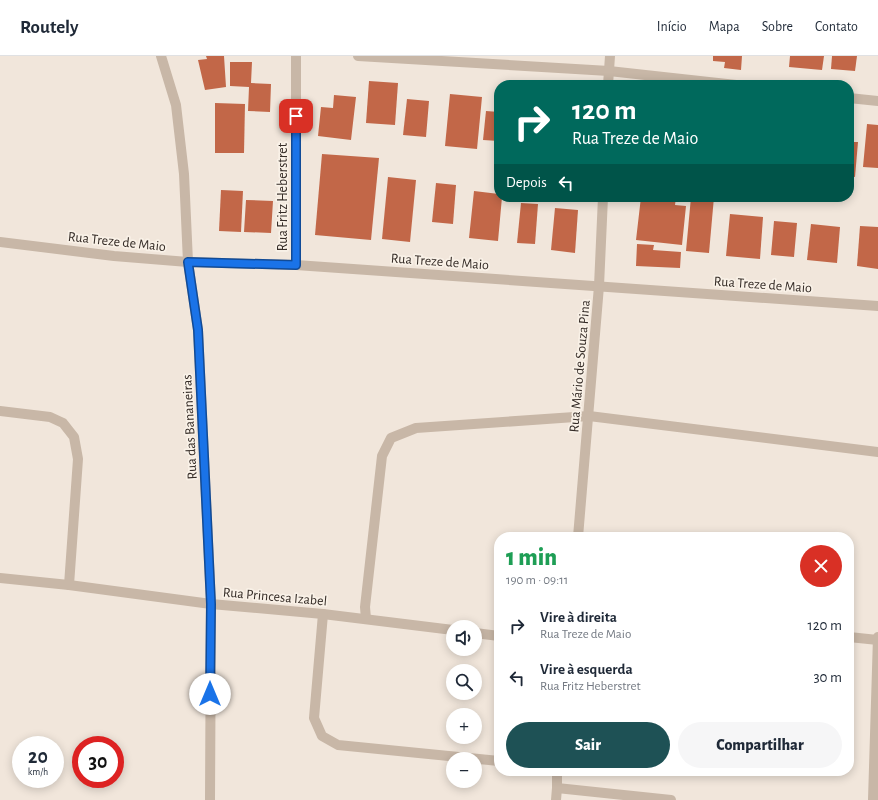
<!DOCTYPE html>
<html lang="pt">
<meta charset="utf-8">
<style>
body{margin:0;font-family:"Alegreya Sans",sans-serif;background:#f6f6f7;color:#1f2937;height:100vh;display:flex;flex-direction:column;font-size:15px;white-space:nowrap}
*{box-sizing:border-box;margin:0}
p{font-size:13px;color:#747a83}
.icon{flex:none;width:22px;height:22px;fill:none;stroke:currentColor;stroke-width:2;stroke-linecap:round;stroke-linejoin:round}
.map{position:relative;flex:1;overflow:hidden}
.panel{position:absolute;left:494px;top:476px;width:360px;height:244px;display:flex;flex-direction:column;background:#fff;border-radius:16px;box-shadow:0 2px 10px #0003}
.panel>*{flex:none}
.guide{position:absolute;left:494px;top:24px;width:360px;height:122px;border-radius:16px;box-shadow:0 2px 10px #0003;background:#00695c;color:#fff;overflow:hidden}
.controls{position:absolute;left:446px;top:564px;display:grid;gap:8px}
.controls a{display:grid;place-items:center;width:36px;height:36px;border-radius:50%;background:#fff;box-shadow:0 2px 10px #0003;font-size:20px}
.speed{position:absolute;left:12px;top:680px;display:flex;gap:8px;font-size:20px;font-weight:700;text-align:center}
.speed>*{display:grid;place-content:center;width:52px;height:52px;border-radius:50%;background:#fff;box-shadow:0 2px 10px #0003;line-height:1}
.speed small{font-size:10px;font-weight:400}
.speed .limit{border:6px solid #d22;background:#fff;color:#111}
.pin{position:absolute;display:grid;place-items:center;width:34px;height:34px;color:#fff;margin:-17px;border-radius:8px;box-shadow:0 2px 6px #0006}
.me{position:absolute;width:44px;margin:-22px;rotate:0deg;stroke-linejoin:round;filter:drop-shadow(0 0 3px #0008)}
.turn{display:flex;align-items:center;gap:14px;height:84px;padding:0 12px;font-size:18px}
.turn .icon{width:52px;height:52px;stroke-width:2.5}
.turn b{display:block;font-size:28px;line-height:34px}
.then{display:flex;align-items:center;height:38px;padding:0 12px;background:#0003;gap:8px;font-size:15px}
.round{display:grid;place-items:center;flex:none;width:42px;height:42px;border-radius:21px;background:#f6f6f7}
.summary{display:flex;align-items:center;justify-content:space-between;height:68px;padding:0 12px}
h1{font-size:24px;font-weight:800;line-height:30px;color:#1e9e55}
.button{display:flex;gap:8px;margin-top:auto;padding:8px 12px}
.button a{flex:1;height:46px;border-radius:24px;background:#1e5155;color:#fff;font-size:16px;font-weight:800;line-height:46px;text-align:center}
.button a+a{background:#f6f6f7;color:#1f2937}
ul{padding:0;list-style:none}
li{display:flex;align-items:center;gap:12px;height:52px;padding:0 12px}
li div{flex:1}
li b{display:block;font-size:15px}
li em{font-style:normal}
header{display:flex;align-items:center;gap:24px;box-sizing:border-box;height:56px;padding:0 20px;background:#fff;border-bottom:1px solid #e0e1e3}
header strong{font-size:19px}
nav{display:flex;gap:22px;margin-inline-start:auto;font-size:14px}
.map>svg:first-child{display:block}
.building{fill:#c26748}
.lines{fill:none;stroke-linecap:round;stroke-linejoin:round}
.service{stroke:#c8b7a7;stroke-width:10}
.minor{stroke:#c8b7a7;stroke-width:10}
.route-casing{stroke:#114b97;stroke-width:10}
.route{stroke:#1a73e8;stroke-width:7}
.labels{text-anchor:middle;stroke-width:3.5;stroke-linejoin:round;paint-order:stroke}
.street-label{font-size:14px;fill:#352c27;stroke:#f9f1e7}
</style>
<header>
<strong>Routely</strong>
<nav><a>Início</a><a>Mapa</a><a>Sobre</a><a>Contato</a></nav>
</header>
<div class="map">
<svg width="878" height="744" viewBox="0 0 878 744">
<rect width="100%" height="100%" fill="#f1e6db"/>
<!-- building -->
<g class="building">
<polygon points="206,0 224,0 226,31 205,34 198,4 207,3"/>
<polygon points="713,0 742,0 741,14 724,12 725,6 713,5"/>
<polygon points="790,0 824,0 822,14 789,11"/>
<polygon points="832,0 857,0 855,15 831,13"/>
<polygon points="230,6 252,6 251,27 271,28 270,56 248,55 249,31 230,30"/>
<polygon points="369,25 398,27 395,69 366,67"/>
<polygon points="450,38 482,41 477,93 445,90"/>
<polygon points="334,39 356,41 351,84 318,80 321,51 333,52"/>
<polygon points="407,43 429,45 426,81 403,79"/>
<polygon points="215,47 245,48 244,97 215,97"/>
<polygon points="486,55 499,56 499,85 483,84"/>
<polygon points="867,68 878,69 878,112 863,111"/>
<polygon points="849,86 858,86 855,121 849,120"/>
<polygon points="322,98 379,102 371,184 315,179"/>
<polygon points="388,121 416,124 410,186 382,183"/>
<polygon points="436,127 456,129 453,168 432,166"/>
<polygon points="221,134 243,135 241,176 219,175"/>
<polygon points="474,135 499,138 499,141 502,141 498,185 469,182"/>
<polygon points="641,141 676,141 675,149 686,150 682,189 636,184"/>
<polygon points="691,141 714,141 709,197 686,195"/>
<polygon points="246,144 273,145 271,177 244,176"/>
<polygon points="521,147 538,148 535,188 517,187"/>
<polygon points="555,152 578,154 575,197 551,194"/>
<polygon points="730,158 763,161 760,203 726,200"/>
<polygon points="774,165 797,167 794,201 771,199"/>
<polygon points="811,168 840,171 837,207 807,204"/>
<polygon points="860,170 878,171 878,213 857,210"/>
<polygon points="637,188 654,189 653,194 681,196 680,212 636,210"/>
</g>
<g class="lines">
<!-- service -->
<polyline class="service" points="0,355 50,361 63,367 74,381 78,403 69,529"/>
<!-- minor -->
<g class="minor">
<polyline points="161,0 176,49 184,118 188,206 198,274 211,548 210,744"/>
<polyline points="358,0 609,15 736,29"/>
<polyline points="608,29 610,0"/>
<polyline points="849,42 878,45"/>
<polyline points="0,186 114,200 188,206 296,209 878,250"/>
<polyline points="296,209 296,0"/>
<polyline points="578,481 599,230 603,141"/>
<polyline points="0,522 69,529 211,548 323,558 453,574"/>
<polyline points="323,558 314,662 322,680 338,689 499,705"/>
<polyline points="366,563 365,551 382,400 391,382 416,372 589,360 878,396"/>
<polyline points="475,577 499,580"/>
<polyline points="849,581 878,584"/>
<polyline points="557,732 671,744"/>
<polyline points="556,744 557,732 557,715"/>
<polyline points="873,744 878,581"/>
</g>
</g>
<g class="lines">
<defs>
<polyline id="route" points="210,638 211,548 198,274 188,206 296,209 296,60"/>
</defs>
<!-- route casing -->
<use href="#route" class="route-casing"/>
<!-- route -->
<use href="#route" class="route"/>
</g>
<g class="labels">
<!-- street labels -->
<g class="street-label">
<text transform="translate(282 141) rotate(-90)" y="5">Rua Fritz Heberstret</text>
<text transform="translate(117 185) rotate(6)" y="5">Rua Treze de Maio</text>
<text transform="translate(440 205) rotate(4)" y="5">Rua Treze de Maio</text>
<text transform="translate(763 228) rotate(4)" y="5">Rua Treze de Maio</text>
<text transform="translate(579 310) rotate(-85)" y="5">Rua Mário de Souza Pina</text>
<text transform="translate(189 371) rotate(-93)" y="5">Rua das Bananeiras</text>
<text transform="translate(275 540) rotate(5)" y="5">Rua Princesa Izabel</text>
</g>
</g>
</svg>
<div class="controls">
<a><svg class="icon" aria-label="sound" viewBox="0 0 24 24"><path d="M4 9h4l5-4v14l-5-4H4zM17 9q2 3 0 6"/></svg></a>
<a><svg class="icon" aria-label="search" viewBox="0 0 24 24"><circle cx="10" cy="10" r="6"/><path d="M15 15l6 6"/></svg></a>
<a>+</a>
<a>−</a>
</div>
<div class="speed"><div>20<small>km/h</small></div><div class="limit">30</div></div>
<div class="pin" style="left:296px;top:60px;background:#d93025"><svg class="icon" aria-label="arrive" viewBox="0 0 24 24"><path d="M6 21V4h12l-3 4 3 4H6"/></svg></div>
<svg class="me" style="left:210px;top:638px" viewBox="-20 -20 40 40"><circle r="19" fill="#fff"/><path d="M0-13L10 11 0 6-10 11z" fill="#1a73e8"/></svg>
<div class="guide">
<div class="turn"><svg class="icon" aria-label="right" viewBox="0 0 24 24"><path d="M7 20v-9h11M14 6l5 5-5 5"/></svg><div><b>120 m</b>Rua Treze de Maio</div></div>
<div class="then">Depois<svg class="icon" aria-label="left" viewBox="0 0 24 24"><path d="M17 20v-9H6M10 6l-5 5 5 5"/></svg></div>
</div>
<section class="panel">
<div class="summary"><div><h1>1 min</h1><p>190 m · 09:11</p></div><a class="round" style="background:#d93025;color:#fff"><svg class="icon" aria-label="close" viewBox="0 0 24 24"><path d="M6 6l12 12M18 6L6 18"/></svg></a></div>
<ul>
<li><svg class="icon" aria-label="right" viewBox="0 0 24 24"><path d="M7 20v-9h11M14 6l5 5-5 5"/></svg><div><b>Vire à direita</b><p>Rua Treze de Maio</p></div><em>120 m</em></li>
<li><svg class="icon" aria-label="left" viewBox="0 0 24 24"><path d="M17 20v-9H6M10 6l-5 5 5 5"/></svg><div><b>Vire à esquerda</b><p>Rua Fritz Heberstret</p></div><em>30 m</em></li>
</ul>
<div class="button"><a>Sair</a><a>Compartilhar</a></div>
</section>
</div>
